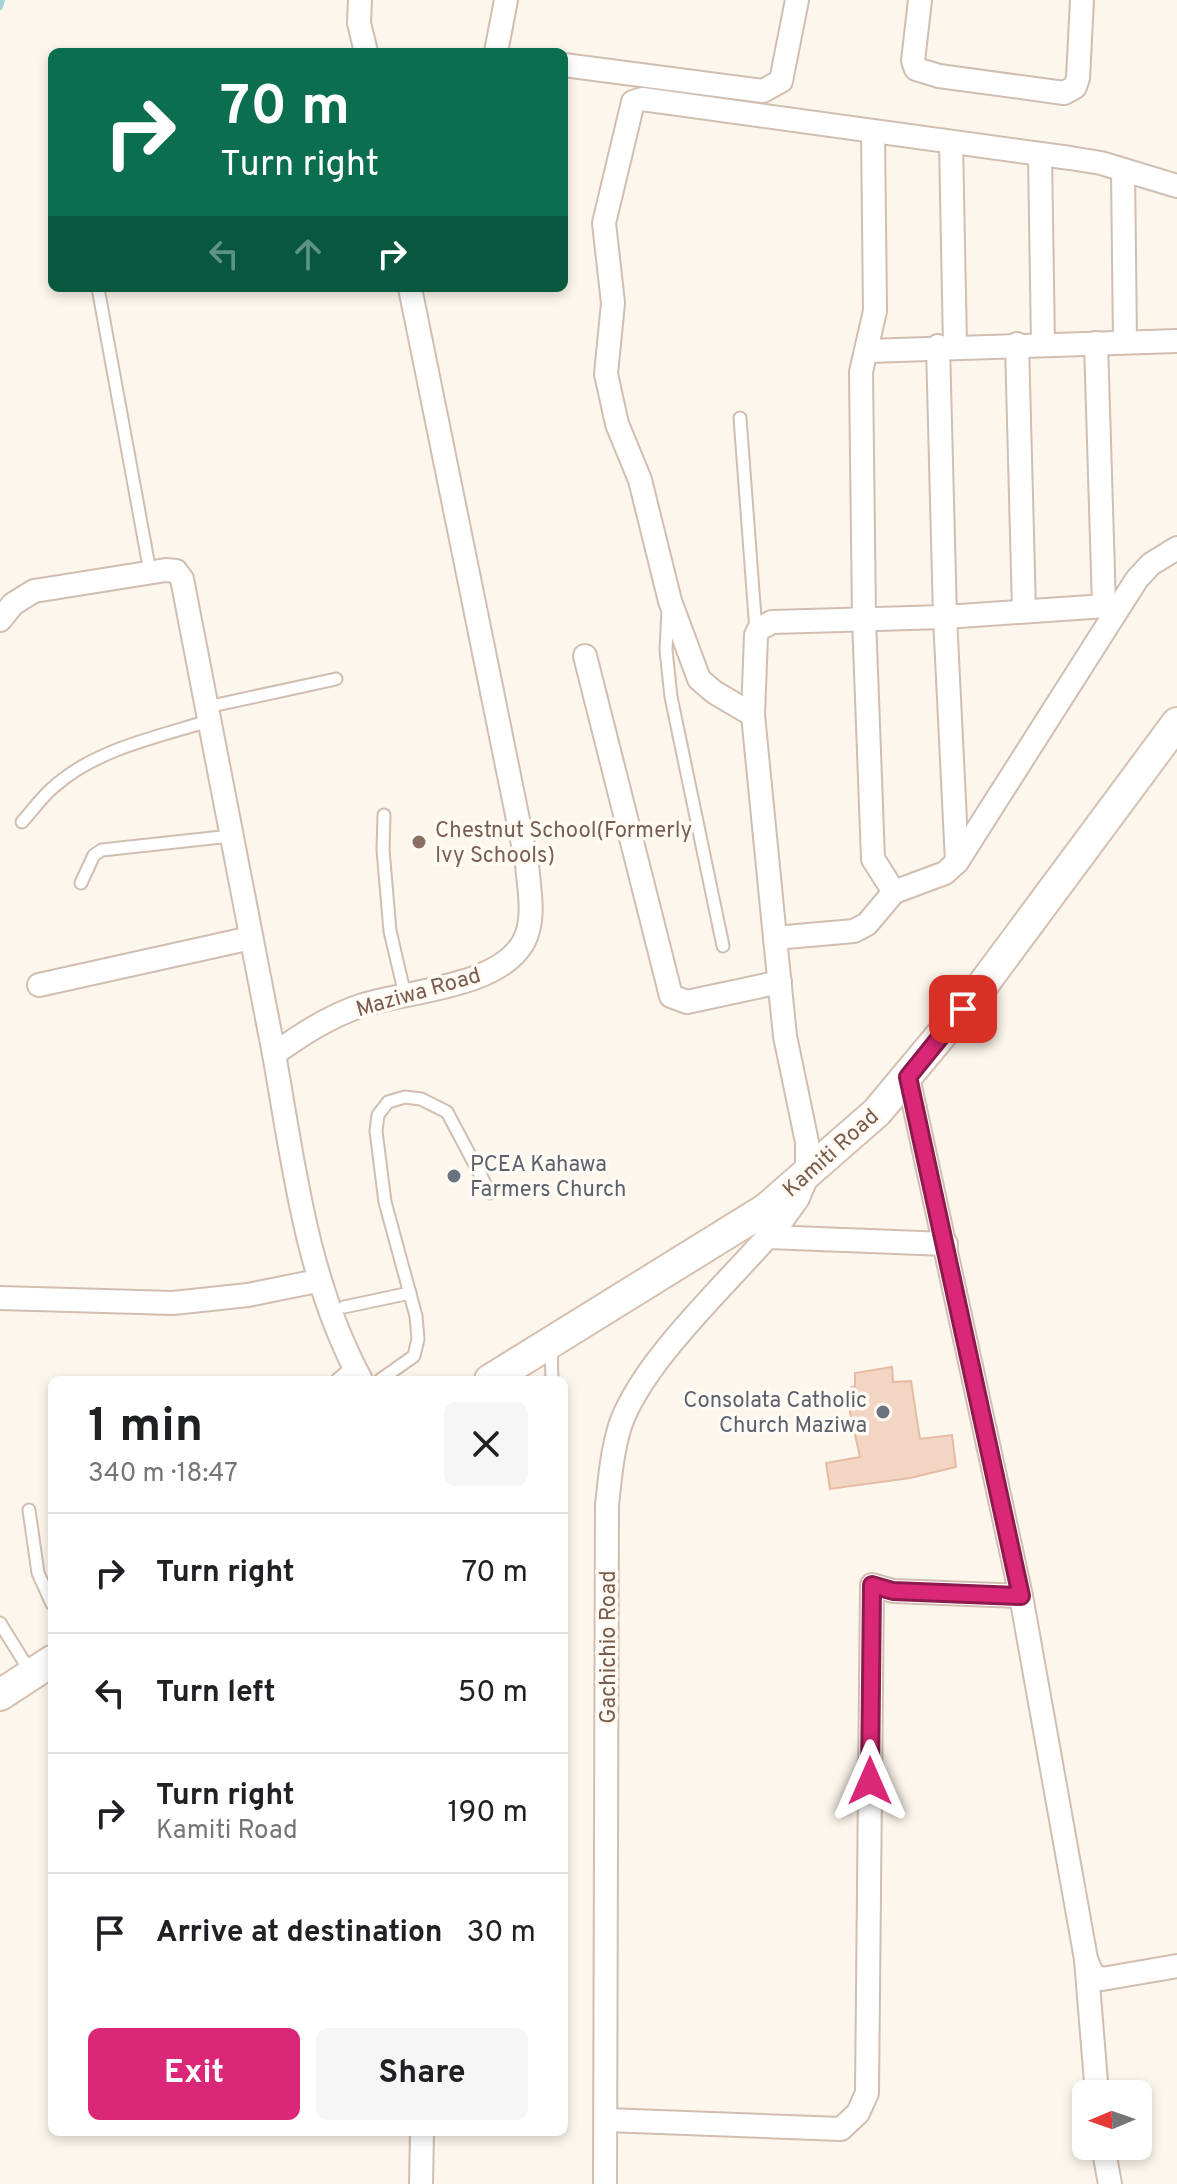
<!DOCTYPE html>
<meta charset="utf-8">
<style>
body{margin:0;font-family:Overpass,sans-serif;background:#f6f6f6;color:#202124;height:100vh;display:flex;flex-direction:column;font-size:30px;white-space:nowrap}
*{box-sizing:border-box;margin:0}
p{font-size:26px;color:#757577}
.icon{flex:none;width:44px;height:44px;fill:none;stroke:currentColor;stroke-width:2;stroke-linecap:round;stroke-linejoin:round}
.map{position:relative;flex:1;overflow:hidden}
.details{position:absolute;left:48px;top:1376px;width:520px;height:760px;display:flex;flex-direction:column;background:#fff;border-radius:12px;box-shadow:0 4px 12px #0003}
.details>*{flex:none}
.guide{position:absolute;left:48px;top:48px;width:520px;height:244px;border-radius:12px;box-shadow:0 4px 12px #0003;background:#0b6e4f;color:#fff;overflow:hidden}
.needle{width:52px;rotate:268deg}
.buttons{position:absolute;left:1072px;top:2080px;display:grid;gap:16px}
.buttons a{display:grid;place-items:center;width:80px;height:80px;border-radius:12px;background:#fff;box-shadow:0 4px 12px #0003;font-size:40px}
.pin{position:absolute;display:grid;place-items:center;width:68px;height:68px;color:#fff;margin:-34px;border-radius:16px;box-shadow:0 4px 12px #0006}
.me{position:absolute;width:88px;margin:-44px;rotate:0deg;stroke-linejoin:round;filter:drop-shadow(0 0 6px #0008)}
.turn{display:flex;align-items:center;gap:28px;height:168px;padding:0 40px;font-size:36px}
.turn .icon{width:104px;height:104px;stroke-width:2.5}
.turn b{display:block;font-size:56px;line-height:68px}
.lanes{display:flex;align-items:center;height:76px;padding:0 40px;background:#0003;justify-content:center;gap:40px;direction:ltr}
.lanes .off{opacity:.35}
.round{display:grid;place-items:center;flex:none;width:84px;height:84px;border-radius:12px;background:#f6f6f6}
.summary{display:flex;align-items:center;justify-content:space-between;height:136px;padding:0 40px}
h1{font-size:48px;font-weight:700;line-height:60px}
.cta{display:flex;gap:16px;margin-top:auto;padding:16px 40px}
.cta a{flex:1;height:92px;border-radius:12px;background:#db2777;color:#fff;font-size:32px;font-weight:700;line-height:92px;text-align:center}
.cta a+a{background:#f6f6f6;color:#202124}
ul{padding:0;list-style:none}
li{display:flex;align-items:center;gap:24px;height:120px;padding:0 40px;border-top:2px solid #e0e0e0}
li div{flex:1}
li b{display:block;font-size:30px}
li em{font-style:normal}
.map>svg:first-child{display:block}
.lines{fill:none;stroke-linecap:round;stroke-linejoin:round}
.stream{stroke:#a5d3da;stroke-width:6}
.building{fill:#f3d5c3;stroke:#e6bba3;stroke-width:2}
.service-casing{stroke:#d1beb0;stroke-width:15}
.minor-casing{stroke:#d1beb0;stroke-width:26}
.secondary-casing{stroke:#d6c0b0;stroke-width:34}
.service{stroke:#fff;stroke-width:11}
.minor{stroke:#fff;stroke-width:22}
.secondary{stroke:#fff;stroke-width:30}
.route-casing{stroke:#8e194d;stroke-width:20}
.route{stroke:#db2777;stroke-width:14}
.education-dot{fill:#8d6e63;stroke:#fffaf3;stroke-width:3}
.worship-dot{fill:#6b7280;stroke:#fffaf3;stroke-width:3}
.labels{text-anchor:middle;stroke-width:7;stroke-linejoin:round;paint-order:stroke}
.education-label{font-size:22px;fill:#785e54;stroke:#fffaf3;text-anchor:start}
.street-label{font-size:22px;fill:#7a5c4d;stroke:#fffaf3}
.worship-label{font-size:22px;fill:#5b616d;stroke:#fffaf3;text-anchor:start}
</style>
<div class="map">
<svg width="1177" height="2184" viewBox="0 0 1177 2184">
<rect width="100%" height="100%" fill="#fdf6ec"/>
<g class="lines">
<!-- stream -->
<polyline class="stream" points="0,7 2,0"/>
</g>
<!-- building -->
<polygon class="building" points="892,1367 893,1382 911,1381 920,1439 952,1435 956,1467 910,1478 830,1489 826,1463 860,1457 845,1390 855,1386 855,1373"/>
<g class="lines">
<defs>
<g id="service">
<polyline points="98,288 150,572"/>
<polyline points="740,418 756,631"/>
<polyline points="668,609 666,650 671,697 723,946"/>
<polyline points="207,707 336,679"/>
<polyline points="384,815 383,850 390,931 405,995"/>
<path d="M22,822C33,810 43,795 56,785C97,749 158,737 208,721"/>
<polyline points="81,883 94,855 102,850 231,836"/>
<polyline points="344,1307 410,1293"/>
<polyline points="551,1345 552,1380"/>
<polyline points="337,1380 353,1366"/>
<polyline points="380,1380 414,1356 418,1339 416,1316 385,1202 376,1131 378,1115 388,1102 405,1097 421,1099 447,1112 490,1193"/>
<polyline points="29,1510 38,1573 52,1604"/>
<polyline points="0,1623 31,1673"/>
</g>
<g id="minor">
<polyline points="360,0 359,23 366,52"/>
<polyline points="920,0 913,61 916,69 939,76 1064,93 1075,87 1078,78 1082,0"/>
<polyline points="496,52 506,0"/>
<polyline points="564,65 763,91 781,81 797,0"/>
<polyline points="873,133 875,311 861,372 864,618 873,859 894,892 945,873 957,862 1137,579 1151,564 1177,548"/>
<polyline points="951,142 955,346"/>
<polyline points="1040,154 1043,344"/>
<polyline points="1123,170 1125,342"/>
<polyline points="1096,343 1104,606"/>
<polyline points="1017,344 1024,611"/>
<polyline points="938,346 945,617 957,862"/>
<polyline points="867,351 1177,341"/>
<polyline points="0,620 13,604 34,591 166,570 176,571 182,579 274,1054"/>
<polyline points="585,656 671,996 687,1002 780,982"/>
<polyline points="753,715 714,692 699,679 670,601 640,480 617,424 606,374 613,303 604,223 633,102 642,99 1070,158 1101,163 1177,186"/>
<polyline points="775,938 854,931 867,924 894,892"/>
<polyline points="39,985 251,938"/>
<polyline points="908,1077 1021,1596 1086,1959 1092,1974 1102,1979 1177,1966"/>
<polyline points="768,1237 946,1244"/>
<polyline points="0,1298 173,1303 248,1295 317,1281"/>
<path d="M361,1380C306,1278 294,1166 274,1054C301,1035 328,1017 360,1006C405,991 497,988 523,943C536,920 529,890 527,864L410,288"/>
<polyline points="1086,1960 1097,2094"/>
<polyline points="607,2120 841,2129 858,2113 867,2093 872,1585 893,1591 1021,1596"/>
<polyline points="1103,2146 1110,2184"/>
<polyline points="421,2184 422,2132"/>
<path d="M605,2184L607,1505C610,1478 612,1452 620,1426C643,1358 736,1276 783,1219L798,1198L807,1176V1142L785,1036L775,938L753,715L756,635L759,629L772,622L945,617L1120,605"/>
</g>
<g id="secondary">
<polyline points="490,1380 766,1209 877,1112 982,986 1177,723"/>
<polyline points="0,1695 52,1661"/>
</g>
</defs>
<!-- service casing -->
<use href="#service" class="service-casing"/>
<!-- minor casing -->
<use href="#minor" class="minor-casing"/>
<!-- secondary casing -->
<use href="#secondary" class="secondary-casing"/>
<!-- service -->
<use href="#service" class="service"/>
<!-- minor -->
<use href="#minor" class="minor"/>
<!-- secondary -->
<use href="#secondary" class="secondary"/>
</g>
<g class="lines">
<defs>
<polyline id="route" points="870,1781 872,1585 893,1591 1021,1596 908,1077 963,1009"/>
</defs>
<!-- route casing -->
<use href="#route" class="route-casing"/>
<!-- route -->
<use href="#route" class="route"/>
</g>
<!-- markers -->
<circle class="education-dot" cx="419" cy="842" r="8"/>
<g class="worship-dot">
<circle cx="454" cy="1176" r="8"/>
<circle cx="883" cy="1412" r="8"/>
</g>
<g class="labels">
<!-- education labels -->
<g class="education-label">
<text x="435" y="837">Chestnut School(Formerly<tspan x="435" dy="25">Ivy Schools)</tspan></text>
</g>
<!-- street labels -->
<g class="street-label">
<text transform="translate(418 991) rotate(-16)" y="8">Maziwa Road</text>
<text transform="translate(830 1152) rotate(-42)" y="8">Kamiti Road</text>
<text transform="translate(607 1647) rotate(-90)" y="8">Gachichio Road</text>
</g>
<!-- worship labels -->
<g class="worship-label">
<text x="470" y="1171">PCEA Kahawa<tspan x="470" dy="25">Farmers Church</tspan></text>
<text x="867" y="1407" text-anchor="end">Consolata Catholic<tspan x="867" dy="25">Church Maziwa</tspan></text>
</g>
</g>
</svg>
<div class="buttons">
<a><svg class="needle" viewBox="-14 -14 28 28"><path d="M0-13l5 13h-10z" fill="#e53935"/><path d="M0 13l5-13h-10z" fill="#757577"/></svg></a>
</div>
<div class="pin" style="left:963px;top:1009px;background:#d93025"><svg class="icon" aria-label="arrive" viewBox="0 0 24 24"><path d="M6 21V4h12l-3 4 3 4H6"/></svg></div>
<svg class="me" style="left:870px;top:1781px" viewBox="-20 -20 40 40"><path d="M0-17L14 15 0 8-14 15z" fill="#db2777" stroke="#fff" stroke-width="4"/></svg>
<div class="guide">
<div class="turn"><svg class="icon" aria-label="right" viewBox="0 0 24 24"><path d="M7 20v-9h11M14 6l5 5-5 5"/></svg><div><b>70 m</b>Turn right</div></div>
<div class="lanes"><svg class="icon off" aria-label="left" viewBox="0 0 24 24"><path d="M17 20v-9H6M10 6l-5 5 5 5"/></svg><svg class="icon off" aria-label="ahead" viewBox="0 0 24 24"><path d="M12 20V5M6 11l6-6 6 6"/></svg><svg class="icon" aria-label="right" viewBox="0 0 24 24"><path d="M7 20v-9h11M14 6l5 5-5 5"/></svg></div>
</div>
<section class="details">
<div class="summary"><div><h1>1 min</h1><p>340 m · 18:47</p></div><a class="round"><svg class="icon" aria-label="close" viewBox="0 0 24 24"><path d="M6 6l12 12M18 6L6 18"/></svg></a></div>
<ul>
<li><svg class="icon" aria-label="right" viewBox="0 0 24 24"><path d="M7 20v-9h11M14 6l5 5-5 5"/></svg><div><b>Turn right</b></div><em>70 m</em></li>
<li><svg class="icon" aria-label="left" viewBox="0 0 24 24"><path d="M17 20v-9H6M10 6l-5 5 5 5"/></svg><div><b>Turn left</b></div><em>50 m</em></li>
<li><svg class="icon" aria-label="right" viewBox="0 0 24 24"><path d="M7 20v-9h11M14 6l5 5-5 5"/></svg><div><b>Turn right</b><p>Kamiti Road</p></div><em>190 m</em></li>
<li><svg class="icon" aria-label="arrive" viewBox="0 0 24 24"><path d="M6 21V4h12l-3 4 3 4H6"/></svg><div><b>Arrive at destination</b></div><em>30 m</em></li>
</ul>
<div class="cta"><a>Exit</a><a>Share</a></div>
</section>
</div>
